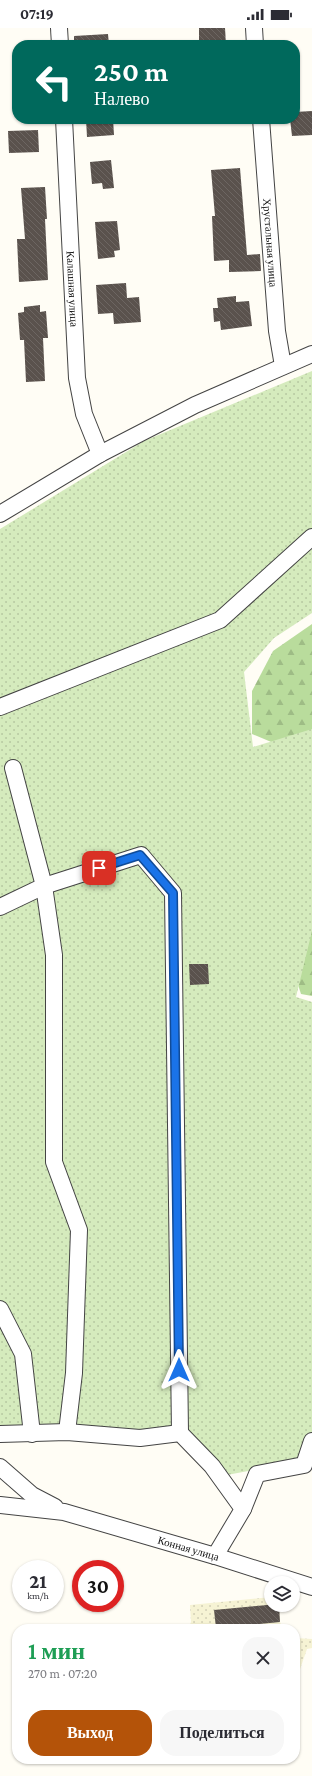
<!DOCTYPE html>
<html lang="ru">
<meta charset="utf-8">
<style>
body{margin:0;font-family:"Crimson Pro",serif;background:#f7f7f7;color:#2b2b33;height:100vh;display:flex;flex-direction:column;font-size:15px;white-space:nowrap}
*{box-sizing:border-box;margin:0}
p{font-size:13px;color:#7c7c81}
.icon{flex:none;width:22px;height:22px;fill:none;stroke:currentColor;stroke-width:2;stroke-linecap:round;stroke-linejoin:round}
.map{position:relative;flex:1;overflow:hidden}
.panel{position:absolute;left:12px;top:1596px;width:288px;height:140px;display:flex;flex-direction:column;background:#fff;border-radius:16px;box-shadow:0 1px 3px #0004}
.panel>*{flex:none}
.guide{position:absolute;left:12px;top:12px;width:288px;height:84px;border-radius:16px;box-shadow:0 1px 3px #0004;background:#00695c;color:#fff;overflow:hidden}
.fabs{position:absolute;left:264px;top:1548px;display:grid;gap:8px}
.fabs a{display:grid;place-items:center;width:36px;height:36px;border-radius:50%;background:#fff;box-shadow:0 1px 3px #0004;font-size:20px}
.speed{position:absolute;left:12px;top:1532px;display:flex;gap:8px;font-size:20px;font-weight:700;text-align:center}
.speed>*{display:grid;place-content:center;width:52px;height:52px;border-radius:50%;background:#fff;box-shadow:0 1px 3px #0004;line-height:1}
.speed small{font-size:10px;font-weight:400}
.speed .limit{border:6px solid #d22;background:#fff;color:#111}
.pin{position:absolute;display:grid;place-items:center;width:34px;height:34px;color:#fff;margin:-17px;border-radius:8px;box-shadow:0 2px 6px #0006}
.me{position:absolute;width:44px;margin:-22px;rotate:0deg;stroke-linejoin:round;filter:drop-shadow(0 0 3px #0008)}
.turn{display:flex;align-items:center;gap:14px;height:84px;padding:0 16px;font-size:18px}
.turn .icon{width:52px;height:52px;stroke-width:2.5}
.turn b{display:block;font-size:28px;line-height:34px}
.round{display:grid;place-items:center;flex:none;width:42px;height:42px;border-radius:16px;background:#f7f7f7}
.headline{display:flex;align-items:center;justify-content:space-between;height:68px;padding:0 16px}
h1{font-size:24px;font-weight:600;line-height:30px;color:#1e9e55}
.button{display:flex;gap:8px;margin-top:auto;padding:8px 16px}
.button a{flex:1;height:46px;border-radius:16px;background:#b45309;color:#fff;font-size:16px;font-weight:600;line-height:46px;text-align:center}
.button a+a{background:#f7f7f7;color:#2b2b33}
.status{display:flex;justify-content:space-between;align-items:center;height:28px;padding:0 20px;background:#fff;direction:ltr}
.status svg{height:11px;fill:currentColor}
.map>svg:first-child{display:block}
.farmland{fill:url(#farmland-dots)}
.forest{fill:url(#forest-firs)}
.garden{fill:url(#garden-dots)}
.building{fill:url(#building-back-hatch)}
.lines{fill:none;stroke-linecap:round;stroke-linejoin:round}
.minor-casing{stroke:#444;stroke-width:18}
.minor{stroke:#fff;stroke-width:16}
.route-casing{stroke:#114b97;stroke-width:10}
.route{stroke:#1a73e8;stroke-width:7}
.labels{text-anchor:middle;stroke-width:4;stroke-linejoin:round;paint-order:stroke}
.street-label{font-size:11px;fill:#111;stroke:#fff}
</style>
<div class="status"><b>07:19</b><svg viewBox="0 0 49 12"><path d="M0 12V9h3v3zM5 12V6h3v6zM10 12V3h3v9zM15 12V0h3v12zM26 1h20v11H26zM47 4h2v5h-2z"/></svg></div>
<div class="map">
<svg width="312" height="1748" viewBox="0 0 312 1748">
<defs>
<pattern id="farmland-dots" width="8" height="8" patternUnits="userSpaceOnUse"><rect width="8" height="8" fill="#f6f3d4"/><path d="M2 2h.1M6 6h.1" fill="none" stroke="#d2cfb5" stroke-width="1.8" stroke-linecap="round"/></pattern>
<pattern id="forest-firs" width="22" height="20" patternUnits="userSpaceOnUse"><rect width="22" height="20" fill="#b9dc9c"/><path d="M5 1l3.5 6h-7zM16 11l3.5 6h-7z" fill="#9ebc85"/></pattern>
<pattern id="garden-dots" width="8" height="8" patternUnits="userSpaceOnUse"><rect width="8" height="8" fill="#d5ebbd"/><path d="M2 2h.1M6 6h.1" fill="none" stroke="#b6c8a1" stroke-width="1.8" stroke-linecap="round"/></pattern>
<pattern id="building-back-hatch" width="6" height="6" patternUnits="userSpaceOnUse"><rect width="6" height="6" fill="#5a524d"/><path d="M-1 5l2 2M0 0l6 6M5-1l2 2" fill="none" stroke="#6d6662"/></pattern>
</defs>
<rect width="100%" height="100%" fill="#fffdf5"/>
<!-- farmland -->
<g class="farmland">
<polygon points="271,1569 271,1577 279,1577 280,1594 283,1601 188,1601 191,1594 190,1577"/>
<polygon points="295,1610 312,1611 312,1620 307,1621 299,1644 299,1676 295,1676"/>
</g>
<!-- forest -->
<g class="forest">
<polygon points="312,596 312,710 276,716 252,706 252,663 273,623"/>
<polygon points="312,886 312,968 301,966 292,938"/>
</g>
<!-- garden -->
<polygon class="garden" points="312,343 312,585 274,610 244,644 253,719 312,701 312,903 296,969 312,974 312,1431 227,1447 190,1405 0,1401 0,501 144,413"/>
<!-- building -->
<g class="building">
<polygon points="199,0 225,0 226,17 199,17"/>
<polygon points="108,6 109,17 74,17 74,8"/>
<polygon points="312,83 312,107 292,108 290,91 295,91 295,84"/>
<polygon points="86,91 113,91 114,107 87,109"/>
<polygon points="38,102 39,124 9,125 8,103"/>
<polygon points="111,132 114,160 103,161 102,155 92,156 90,134"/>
<polygon points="240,140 247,227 260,226 261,243 229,244 229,232 214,233 212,188 215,188 211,142"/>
<polygon points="45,159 47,191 45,191 48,252 19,254 17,211 25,211 21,160"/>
<polygon points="117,193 120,222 114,223 115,229 98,231 95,194"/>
<polygon points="126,255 127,270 139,269 141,294 114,296 113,285 98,286 96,257"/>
<polygon points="236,268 236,274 249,273 252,298 221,302 220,293 214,294 213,280 218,280 217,270"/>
<polygon points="40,277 40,284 46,283 48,310 43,310 45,353 26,354 24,312 20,312 18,285 24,284 24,279"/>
<polygon points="189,936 208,936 209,956 190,957"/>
<polygon points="267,1577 279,1577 280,1594 216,1600 214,1582"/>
</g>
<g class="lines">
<defs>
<g id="minor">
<polyline points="59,0 60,17"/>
<polyline points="254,0 255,17"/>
<path id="s1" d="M64,91L77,350L84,386L100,426"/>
<path id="s2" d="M261,91L277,303L283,338"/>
<polyline points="0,486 100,426 195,377 312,326"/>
<polyline points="0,679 220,592 312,509"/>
<polyline points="0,879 44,858 13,740"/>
<polyline points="0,1281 23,1326 32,1406"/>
<polyline points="67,1404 74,1345 79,1202 54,1134 54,927 44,858 141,827 173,865 180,1405"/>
<polyline points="0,1406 67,1404 140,1410 180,1405 212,1438 243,1481 215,1528"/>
<polyline points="0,1439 32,1467 55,1479"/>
<path id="s3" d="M0,1477L64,1484L215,1528L312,1559"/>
<polyline points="243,1481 257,1446 304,1437 312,1413"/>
</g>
</defs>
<!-- minor casing -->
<use href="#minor" class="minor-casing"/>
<!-- minor -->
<use href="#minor" class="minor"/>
</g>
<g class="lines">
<defs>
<polyline id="route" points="99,840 140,827 173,865 179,1342"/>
</defs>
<!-- route casing -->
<use href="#route" class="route-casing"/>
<!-- route -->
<use href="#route" class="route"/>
</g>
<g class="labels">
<!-- street labels -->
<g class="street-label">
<text dy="4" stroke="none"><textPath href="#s2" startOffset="124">Хрустальная улица</textPath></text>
<text dy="4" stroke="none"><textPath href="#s1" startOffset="170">Калашная улица</textPath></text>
<text dy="4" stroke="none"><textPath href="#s3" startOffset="194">Конная улица</textPath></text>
</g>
</g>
</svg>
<div class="fabs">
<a><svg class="icon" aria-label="layers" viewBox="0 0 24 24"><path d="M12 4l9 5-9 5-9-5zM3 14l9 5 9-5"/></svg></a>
</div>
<div class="speed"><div>21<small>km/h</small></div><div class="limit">30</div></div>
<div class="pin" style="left:99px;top:840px;background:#d93025"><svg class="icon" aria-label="arrive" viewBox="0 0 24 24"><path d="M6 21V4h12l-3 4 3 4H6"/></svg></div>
<svg class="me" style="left:179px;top:1342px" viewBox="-20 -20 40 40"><path d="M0-17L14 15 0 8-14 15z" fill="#1a73e8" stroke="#fff" stroke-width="4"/></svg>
<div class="guide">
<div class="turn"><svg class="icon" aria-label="left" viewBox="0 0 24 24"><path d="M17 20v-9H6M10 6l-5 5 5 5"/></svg><div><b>250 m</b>Налево</div></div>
</div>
<section class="panel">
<div class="headline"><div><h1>1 мин</h1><p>270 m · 07:20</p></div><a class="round"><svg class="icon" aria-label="close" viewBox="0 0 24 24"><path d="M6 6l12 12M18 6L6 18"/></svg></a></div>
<div class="button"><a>Выход</a><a>Поделиться</a></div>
</section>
</div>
